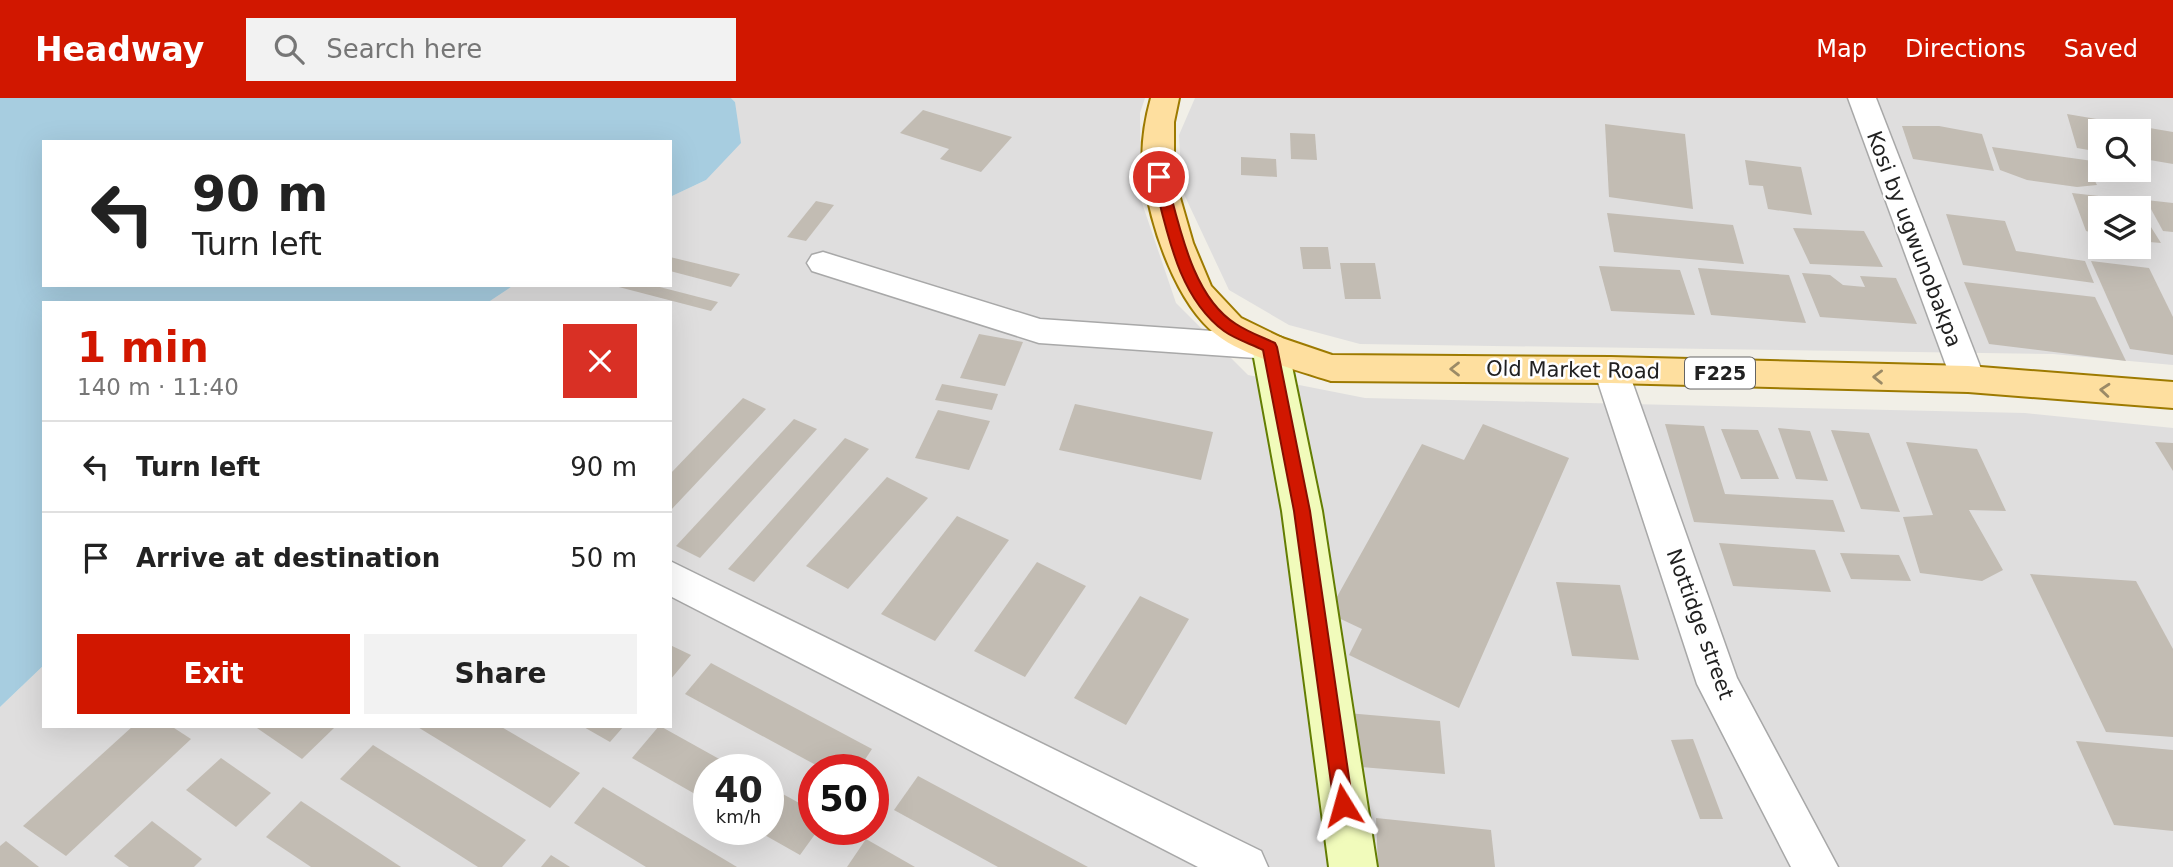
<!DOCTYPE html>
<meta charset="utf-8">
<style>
body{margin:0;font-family:"DejaVu Sans",sans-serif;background:#f2f2f2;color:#222;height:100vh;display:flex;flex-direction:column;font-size:26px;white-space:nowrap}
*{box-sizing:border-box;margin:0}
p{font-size:23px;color:#767676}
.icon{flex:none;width:38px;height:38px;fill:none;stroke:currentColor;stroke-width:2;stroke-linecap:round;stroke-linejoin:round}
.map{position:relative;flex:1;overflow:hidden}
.details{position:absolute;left:42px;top:203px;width:630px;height:427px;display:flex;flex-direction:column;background:#fff;border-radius:0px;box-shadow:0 7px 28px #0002}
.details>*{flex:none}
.hud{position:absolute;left:42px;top:42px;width:630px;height:147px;border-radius:0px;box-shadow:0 7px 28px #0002;background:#fff;color:#222;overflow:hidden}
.controls{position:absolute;left:2088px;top:21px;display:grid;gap:14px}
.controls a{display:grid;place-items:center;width:63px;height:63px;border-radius:0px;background:#fff;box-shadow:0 7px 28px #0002;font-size:35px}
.speed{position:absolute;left:693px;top:656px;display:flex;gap:14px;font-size:35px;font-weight:700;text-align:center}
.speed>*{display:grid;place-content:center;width:91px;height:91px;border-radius:50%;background:#fff;box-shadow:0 7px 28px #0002;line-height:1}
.speed small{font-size:18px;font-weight:400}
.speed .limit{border:10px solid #d22;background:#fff;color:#111}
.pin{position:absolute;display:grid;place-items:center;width:60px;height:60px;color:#fff;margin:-30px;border:4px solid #fff;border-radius:50%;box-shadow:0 2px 7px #0007}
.me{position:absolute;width:77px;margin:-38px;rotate:352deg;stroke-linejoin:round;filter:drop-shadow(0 0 5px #0008)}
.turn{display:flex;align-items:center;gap:24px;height:147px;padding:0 35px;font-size:32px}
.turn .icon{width:91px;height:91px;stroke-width:2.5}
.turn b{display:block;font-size:49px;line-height:60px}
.round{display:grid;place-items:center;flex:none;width:74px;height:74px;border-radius:0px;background:#f2f2f2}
.overview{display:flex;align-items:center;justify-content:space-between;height:119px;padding:0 35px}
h1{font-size:42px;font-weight:700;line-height:52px;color:#d11700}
.cta{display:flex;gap:14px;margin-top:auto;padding:14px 35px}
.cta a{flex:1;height:80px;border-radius:0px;background:#d11700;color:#fff;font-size:28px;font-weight:700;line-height:80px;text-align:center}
.cta a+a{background:#f2f2f2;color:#222}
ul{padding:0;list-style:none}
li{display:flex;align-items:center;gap:21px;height:91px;padding:0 35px;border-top:2px solid #e0e0e0}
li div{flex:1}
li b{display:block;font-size:26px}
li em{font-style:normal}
header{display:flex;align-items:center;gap:42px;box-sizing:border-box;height:98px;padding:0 35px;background:#d11700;color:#fff}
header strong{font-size:33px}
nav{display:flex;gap:38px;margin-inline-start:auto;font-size:24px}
.search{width:490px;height:63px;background:#f2f2f2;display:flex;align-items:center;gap:18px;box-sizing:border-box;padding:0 24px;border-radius:0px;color:#767676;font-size:26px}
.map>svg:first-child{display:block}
.residential{fill:#dfdede;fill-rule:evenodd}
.water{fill:#a7cde0}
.building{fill:#c2bcb3}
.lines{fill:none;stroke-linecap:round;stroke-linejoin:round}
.street-casing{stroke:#a8a8a8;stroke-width:3}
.secondary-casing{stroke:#637d02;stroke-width:4}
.primary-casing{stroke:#9d7a00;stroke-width:4}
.street{fill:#fff;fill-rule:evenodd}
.secondary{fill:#f1fbbb;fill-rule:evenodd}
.primary{fill:#fedf9f;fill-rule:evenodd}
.oneway{stroke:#9b8a66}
.route{fill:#d11700;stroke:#880f00;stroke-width:2}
.labels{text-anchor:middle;stroke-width:5;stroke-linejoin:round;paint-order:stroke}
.shield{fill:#fff;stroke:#646464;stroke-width:2}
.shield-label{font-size:19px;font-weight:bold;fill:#212121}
.street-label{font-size:21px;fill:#212121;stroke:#fff}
</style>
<header>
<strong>Headway</strong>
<div class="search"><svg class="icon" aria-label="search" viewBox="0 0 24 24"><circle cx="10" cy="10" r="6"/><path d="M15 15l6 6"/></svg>Search here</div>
<nav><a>Map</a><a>Directions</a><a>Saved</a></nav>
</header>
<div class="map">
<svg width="2173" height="769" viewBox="0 0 2173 769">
<rect width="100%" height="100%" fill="#f1efe7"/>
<!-- residential -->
<g class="residential">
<path d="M731,0H1145L1140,15L1141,102L1176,205L1248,277L1365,300L2025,315L2173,330V769H0V609L44,567V628H670V205H487L514,187H670V99L706,82L735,4ZM709,672H768V732H709ZM814,672H873V732H814Z"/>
<path d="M1195,0H2173V267L2053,256L1360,246L1289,227L1229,192L1182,92L1179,37ZM2100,33H2138V72H2100ZM2100,110H2138V149H2100Z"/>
</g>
<!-- water -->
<polygon class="water" points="0,0 731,0 735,4 741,45 706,82 670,99 670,44 44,44 44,187 514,187 487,205 44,205 44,567 0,609"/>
<!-- building -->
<g class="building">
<polygon points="923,12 1012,39 981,74 940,61 949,51 900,35"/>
<polygon points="2067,16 2173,34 2173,66 2138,60 2138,33 2100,33 2100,54 2077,50"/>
<polygon points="1605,26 1685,36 1693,111 1609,99"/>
<polygon points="1902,28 1939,28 1982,36 1994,73 1913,61"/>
<polygon points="1290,35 1315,36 1317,62 1291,61"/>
<polygon points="1992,49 2100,64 2100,72 2106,72 2108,77 2091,75 2097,87 2077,89 2027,82 2000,72"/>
<polygon points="1241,59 1276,61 1277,79 1241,77"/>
<polygon points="1745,62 1801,69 1812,117 1768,111 1763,88 1749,87"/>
<polygon points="2072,95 2134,102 2161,145 2138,143 2138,110 2100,110 2100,137 2086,133"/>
<polygon points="2146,102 2173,105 2173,134 2163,133"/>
<polygon points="816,103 834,107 806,143 787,139"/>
<polygon points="1607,115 1733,127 1744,166 1614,154"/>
<polygon points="1946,116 2005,123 2016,153 2085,163 2094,185 1963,167"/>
<polygon points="1793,130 1864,133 1883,169 1810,166"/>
<polygon points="1300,149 1328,149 1331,171 1303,171"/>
<polygon points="670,159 740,176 731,189 670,173"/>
<polygon points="2091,163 2149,170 2173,219 2173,257 2130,251"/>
<polygon points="1340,165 1375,165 1381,201 1345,201"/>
<polygon points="1599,168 1680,172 1695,217 1611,213"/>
<polygon points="1698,170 1789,177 1806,225 1711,217"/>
<polygon points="1802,175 1830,177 1843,187 1865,189 1860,178 1896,180 1917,226 1820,219"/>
<polygon points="1964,184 2095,199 2126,263 1989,246"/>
<polygon points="611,187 652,187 718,204 711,213"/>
<polygon points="979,236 1023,244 1005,288 960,280"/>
<polygon points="942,286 998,296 992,312 935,302"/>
<polygon points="743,300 766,311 670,413 670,376"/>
<polygon points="1075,306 1213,334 1201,382 1059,352"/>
<polygon points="938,312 990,323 969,372 915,360"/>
<polygon points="794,321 817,331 700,460 676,448"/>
<polygon points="1483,326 1569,360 1459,610 1349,557 1362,531 1328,515 1422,346 1464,362"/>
<polygon points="1665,326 1704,328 1725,396 1833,402 1845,434 1694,424"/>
<polygon points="1778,330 1810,333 1828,383 1796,381"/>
<polygon points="1721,331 1758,332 1779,381 1741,381"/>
<polygon points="1831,332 1869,335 1900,414 1861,411"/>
<polygon points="845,340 869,351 754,484 728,471"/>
<polygon points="1906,344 1977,351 2006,413 1969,412 2003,472 1982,483 1920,475 1903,419 1933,417"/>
<polygon points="2155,344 2173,345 2173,373"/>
<polygon points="887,379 928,400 848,491 806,468"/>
<polygon points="957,418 1009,442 935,543 881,516"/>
<polygon points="1719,445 1815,452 1831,494 1733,488"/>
<polygon points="1840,455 1899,457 1911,483 1851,481"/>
<polygon points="1037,464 1086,488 1025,579 974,553"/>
<polygon points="2030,476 2136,483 2173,551 2173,639 2106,634"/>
<polygon points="1556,484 1620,487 1639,562 1572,558"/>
<polygon points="1140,498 1189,521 1126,627 1074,600"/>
<polygon points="670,547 691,557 670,582"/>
<polygon points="711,565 872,651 858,672 825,672 685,596"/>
<polygon points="1347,615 1440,623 1445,676 1349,668"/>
<polygon points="133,628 171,628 191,641 66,758 23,728"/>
<polygon points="254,628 332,628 334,630 302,661"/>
<polygon points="416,628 500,628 580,675 550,710"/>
<polygon points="582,628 624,628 610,644"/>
<polygon points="659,628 660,628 739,672 709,672 709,704 632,660"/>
<polygon points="1693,641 1723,721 1700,721 1671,642"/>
<polygon points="2076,643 2173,652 2173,733 2114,727"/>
<polygon points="373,647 526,742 502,769 478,769 340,681"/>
<polygon points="221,660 271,695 236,729 186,692"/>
<polygon points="918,678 1088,769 998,769 894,712"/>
<polygon points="768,688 814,713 814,732 818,732 800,757 756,732 768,732"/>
<polygon points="603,689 737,769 646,769 574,725"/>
<polygon points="301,703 401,769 311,769 266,739"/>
<polygon points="1376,720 1491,732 1495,769 1378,769"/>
<polygon points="152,723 202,761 194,769 129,769 114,758"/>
<polygon points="866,741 915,769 847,769"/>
<polygon points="6,743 39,769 0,769 0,748"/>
<polygon points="551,757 570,769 541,769"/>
</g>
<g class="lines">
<defs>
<g id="street">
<polygon points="1848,0 1876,0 1985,281 1980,290 1968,294 1956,290 1951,281"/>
<polygon points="823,154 1040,221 1270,237 1282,240 1287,249 1282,258 1270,261 1039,245 812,173 807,165 812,157"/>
<polygon points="1611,260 1623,263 1628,272 1737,580 1838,769 1791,769 1697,586 1594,272 1599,263"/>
<polygon points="670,463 1261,753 1268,769 1198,769 670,498"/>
</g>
<polygon id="secondary" points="1270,236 1282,240 1288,249 1322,413 1377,769 1329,769 1282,413 1252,249 1258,240"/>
<path id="primary" d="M1151,0H1179L1174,24V79L1193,145L1211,188L1241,220L1282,240L1332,257L1611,259L1968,268L2173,284V310L1968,294L1611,285L1331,283C1299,273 1242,257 1217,237C1176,206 1151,129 1144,80C1140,54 1144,25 1151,0Z"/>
</defs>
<!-- street casing -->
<use href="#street" class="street-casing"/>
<!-- secondary casing -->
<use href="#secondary" class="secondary-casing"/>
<!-- primary casing -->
<use href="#primary" class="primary-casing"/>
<!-- street -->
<use href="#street" class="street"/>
<!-- secondary -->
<use href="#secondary" class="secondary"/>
<!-- primary -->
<use href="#primary" class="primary"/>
</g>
<!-- one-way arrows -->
<defs><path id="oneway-chevron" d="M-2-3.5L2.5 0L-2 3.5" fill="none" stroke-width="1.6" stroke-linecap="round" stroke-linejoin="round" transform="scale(1.75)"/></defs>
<g class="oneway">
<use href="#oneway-chevron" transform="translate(1455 271) rotate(-180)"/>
<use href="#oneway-chevron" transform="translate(1878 279) rotate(-179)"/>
<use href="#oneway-chevron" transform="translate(2105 292) rotate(-175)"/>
</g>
<!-- route -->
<path class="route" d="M1159,75L1166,79C1179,126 1192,199 1236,226C1248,234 1262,239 1275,245L1277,249L1310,413L1353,707L1350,713L1343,716L1337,713L1334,707L1294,413L1263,252C1251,246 1235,241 1224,233C1177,198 1167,132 1153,79Z"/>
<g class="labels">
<!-- shield labels -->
<rect class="shield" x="1685" y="259.5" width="70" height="31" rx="5"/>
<g class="shield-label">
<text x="1720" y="282">F225</text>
</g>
<!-- street labels -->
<g class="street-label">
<text transform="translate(1914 141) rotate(69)" y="7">Kosi by ugwunobakpa</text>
<text transform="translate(1573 272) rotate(1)" y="7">Old Market Road</text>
<text transform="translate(1700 526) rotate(70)" y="7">Nottidge street</text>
</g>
</g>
</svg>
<div class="controls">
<a><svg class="icon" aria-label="search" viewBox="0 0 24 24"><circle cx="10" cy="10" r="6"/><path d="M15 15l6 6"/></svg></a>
<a><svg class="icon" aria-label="layers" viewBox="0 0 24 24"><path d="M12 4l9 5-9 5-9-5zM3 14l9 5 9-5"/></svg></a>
</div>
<div class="speed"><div>40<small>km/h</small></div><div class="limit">50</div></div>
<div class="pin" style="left:1159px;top:79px;background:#d93025"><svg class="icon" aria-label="arrive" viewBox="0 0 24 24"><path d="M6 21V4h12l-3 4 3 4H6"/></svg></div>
<svg class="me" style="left:1343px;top:707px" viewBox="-20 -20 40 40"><path d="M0-17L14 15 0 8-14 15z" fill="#d11700" stroke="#fff" stroke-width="4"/></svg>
<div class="hud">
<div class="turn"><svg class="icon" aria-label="left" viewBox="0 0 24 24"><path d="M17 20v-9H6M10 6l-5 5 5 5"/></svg><div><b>90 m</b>Turn left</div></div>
</div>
<section class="details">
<div class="overview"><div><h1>1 min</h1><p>140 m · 11:40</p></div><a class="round" style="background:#d93025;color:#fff"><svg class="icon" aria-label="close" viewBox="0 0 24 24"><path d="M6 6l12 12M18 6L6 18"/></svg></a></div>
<ul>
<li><svg class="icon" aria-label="left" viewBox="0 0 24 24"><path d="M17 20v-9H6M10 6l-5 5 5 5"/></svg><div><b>Turn left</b></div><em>90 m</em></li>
<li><svg class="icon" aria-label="arrive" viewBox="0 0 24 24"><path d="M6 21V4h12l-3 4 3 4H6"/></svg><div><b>Arrive at destination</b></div><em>50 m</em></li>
</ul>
<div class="cta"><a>Exit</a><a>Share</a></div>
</section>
</div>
